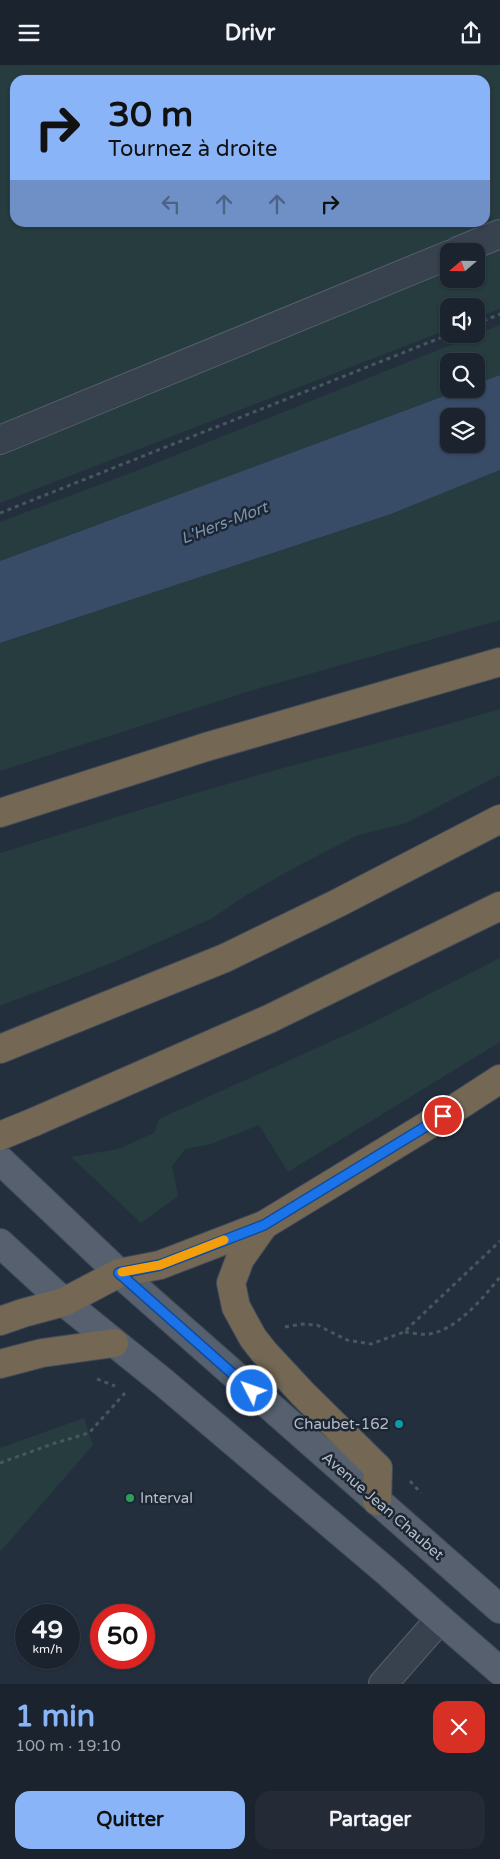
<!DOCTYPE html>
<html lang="fr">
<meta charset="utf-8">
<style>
body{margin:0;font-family:"Varela Round",sans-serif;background:#242b36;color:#f1f3f6;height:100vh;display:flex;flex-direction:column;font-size:19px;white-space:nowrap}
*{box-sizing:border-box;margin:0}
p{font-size:16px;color:#a0a4aa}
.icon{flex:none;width:28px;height:28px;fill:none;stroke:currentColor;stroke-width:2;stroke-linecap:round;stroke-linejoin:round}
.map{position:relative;height:1619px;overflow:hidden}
.side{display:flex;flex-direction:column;background:#1b232e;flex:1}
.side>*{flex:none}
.hud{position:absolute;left:10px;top:10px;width:480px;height:152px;border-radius:15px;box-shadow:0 1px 4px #0004,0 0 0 1px #39404a;background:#8ab4f8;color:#111;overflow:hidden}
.needle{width:32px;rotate:250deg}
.fabs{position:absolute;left:440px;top:178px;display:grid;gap:10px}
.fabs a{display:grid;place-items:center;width:45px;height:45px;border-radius:10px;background:#1b232e;box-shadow:0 1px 4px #0004,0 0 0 1px #39404a;font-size:25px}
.speed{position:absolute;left:15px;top:1539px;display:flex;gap:10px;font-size:25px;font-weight:700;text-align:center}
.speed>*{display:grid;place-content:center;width:65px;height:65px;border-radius:50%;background:#1b232e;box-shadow:0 1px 4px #0004,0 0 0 1px #39404a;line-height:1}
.speed small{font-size:12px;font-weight:400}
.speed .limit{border:8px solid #d22;background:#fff;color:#111}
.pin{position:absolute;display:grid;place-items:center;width:42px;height:42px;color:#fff;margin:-21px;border:2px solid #fff;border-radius:50%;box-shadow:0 1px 5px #0007}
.me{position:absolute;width:55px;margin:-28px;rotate:311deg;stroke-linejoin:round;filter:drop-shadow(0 0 4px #0008)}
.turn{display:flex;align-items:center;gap:18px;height:105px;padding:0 15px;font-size:22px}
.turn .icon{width:65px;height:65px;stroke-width:2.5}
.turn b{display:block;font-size:35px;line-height:42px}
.lanes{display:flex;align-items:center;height:48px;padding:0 15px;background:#0003;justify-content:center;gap:25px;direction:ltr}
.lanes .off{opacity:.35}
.round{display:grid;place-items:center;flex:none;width:52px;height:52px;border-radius:15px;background:#242b36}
.summary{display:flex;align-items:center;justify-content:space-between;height:85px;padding:0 15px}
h1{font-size:30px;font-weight:700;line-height:38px;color:#8ab4f8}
.cta{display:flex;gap:10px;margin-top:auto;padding:10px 15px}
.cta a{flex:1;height:58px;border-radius:15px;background:#8ab4f8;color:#111;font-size:20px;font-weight:700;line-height:58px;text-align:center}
.cta a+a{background:#242b36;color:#f1f3f6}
header{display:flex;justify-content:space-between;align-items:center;height:65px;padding:0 15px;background:#1b232e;font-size:22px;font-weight:700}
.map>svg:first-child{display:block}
.green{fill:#263c3f;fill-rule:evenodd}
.water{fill:#394c67;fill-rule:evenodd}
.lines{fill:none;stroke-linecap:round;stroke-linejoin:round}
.minor-casing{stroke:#565f6c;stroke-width:30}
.major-casing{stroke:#414a57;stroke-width:30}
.highway-casing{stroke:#434c59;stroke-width:30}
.path{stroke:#44595c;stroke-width:3;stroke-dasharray:4 4;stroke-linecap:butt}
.minor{stroke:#38414e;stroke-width:28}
.major{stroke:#56606e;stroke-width:28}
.highway{stroke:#746855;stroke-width:28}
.highway-bridge-casing{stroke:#434c59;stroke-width:30;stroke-linecap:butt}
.highway-bridge{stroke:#746855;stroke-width:28}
.route-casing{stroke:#114b97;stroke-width:12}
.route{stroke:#1a73e8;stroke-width:9}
.slow{stroke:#f59e0b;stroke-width:9}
.culture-dot{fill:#0f9aa8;stroke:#1d2633;stroke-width:2}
.leisure-dot{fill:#2e9e5b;stroke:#1d2633;stroke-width:2}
.labels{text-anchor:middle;stroke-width:5;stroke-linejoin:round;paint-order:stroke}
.poi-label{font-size:15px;fill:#b4bcc9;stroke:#1d2633;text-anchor:end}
.street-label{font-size:15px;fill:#b4bcc9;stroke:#1d2633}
.water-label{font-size:16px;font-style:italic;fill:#7c92b1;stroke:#1d2633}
</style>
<header><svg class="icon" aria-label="menu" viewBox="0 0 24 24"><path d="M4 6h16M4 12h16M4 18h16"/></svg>Drivr<svg class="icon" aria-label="share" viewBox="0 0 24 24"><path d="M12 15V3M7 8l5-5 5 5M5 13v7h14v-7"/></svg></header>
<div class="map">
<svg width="500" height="1619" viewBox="0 0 500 1619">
<rect width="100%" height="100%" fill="#242f3e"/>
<!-- green -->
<g class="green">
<path d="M0,0H500V163L0,368ZM15,15H485V158H15Z"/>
<polygon points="500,180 500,244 476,253 476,241 449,241 449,264 0,438 0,387 449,201 449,214 476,214 476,189"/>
<polygon points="500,260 500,310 476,319 476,296 449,296 449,324 463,324 0,496 0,457 136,406"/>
<polygon points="500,405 500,555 250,626 0,706 0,578 391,449"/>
<path d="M500,644V710L406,758L358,770L290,805L243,832L213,853L114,897L0,941V788C103,756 205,724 309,696C373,679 437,663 500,644Z"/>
<polygon points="500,893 500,977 288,1107 259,1060 211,1079 185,1084 172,1101 178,1131 141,1158 71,1092 118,1084 154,1068 159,1054 370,959"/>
<polygon points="84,1353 93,1380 0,1487 0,1383"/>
</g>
<!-- water -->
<path class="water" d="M500,310V405L391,449L0,578V496L463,324H476V319ZM449,351H476V379H449Z"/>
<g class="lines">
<defs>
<g id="minor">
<polyline points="458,186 500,169"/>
<polyline points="0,375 449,190"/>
<polyline points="383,1619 440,1554"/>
</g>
<g id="major">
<polyline points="0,1095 119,1208 500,1544"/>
<polyline points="0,1178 64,1237 163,1317 386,1506 440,1554 500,1606"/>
</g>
<g id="highway">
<polyline points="0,748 206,682 500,597"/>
<polyline points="0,984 225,893 338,838 500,754"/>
<polyline points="34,1057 269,954 500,841"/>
<polyline points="264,1160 240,1194 231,1218 236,1242 253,1273 264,1287 303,1329 378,1403 377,1436"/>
<polyline points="0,1256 23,1248 64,1237 119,1208 160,1200 264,1160 443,1051 500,1014"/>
<polyline points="0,1299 42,1288 114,1278"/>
</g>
</defs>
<!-- minor casing -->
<use href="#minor" class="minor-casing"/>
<!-- major casing -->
<use href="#major" class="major-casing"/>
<!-- highway casing -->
<use href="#highway" class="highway-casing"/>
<!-- path -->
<g class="path">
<polyline points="476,259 500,249"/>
<polyline points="0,448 450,269"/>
<polyline points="285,1262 302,1259 317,1260 347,1275 371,1279 404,1267 500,1176"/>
<path d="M405,1267C412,1268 421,1270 428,1269C456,1266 483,1233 500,1212"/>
<polyline points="97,1314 115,1321"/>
<polyline points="0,1398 55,1378 89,1368 125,1328"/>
<polyline points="410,1416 421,1428"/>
</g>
<!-- minor -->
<use href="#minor" class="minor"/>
<!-- major -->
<use href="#major" class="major"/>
<!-- highway -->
<use href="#highway" class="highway"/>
<defs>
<polyline id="highway-bridge" points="0,1071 34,1057"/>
</defs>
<!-- highway-bridge casing -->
<use href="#highway-bridge" class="highway-bridge-casing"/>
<!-- highway-bridge -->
<use href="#highway-bridge" class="highway-bridge"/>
</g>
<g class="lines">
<defs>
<polyline id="route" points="252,1326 119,1208 160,1200 264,1160 443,1051"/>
</defs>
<!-- route casing -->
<use href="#route" class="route-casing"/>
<!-- route -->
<use href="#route" class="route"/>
<!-- slow -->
<polyline class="slow" points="122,1207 160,1200 224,1175"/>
</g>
<!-- markers -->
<circle class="culture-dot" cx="399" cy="1359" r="5"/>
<circle class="leisure-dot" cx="130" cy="1433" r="5"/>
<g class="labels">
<!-- poi labels -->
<g class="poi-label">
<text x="389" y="1364">Chaubet-162</text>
<text x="140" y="1438" text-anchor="start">Interval</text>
</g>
<!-- street labels -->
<g class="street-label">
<text transform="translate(383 1441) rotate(41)" y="5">Avenue Jean Chaubet</text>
</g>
<!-- water labels -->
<g class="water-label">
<text transform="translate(224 457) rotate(-21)" y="6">L'Hers-Mort</text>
</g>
</g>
</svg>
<div class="fabs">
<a><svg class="needle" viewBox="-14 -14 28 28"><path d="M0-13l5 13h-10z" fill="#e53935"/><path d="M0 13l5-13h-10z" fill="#a0a4aa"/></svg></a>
<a><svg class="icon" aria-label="sound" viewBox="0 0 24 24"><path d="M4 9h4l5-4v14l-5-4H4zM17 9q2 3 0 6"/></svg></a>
<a><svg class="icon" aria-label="search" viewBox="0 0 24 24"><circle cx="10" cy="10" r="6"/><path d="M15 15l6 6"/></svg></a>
<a><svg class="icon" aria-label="layers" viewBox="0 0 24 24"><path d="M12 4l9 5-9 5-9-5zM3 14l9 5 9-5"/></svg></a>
</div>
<div class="speed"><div>49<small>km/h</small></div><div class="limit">50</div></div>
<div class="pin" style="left:443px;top:1051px;background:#d93025"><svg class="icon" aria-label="arrive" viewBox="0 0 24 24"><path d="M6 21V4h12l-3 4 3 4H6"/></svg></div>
<svg class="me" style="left:252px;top:1326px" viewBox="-20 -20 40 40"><circle r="17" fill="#1a73e8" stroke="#fff" stroke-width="3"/><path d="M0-11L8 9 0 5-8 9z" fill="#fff"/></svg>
<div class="hud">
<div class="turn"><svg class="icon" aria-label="right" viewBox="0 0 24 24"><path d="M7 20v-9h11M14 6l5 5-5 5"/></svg><div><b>30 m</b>Tournez à droite</div></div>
<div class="lanes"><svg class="icon off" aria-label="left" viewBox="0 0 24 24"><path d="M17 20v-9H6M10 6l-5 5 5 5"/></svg><svg class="icon off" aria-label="ahead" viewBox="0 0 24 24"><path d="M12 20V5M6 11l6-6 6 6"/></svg><svg class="icon off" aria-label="ahead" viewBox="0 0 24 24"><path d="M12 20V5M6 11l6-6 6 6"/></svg><svg class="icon" aria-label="right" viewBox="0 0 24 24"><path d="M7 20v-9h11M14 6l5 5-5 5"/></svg></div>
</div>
</div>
<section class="side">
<div class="summary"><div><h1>1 min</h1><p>100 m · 19:10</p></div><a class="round" style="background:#d93025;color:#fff"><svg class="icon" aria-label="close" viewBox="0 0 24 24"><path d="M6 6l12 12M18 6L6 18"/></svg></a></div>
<div class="cta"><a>Quitter</a><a>Partager</a></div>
</section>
